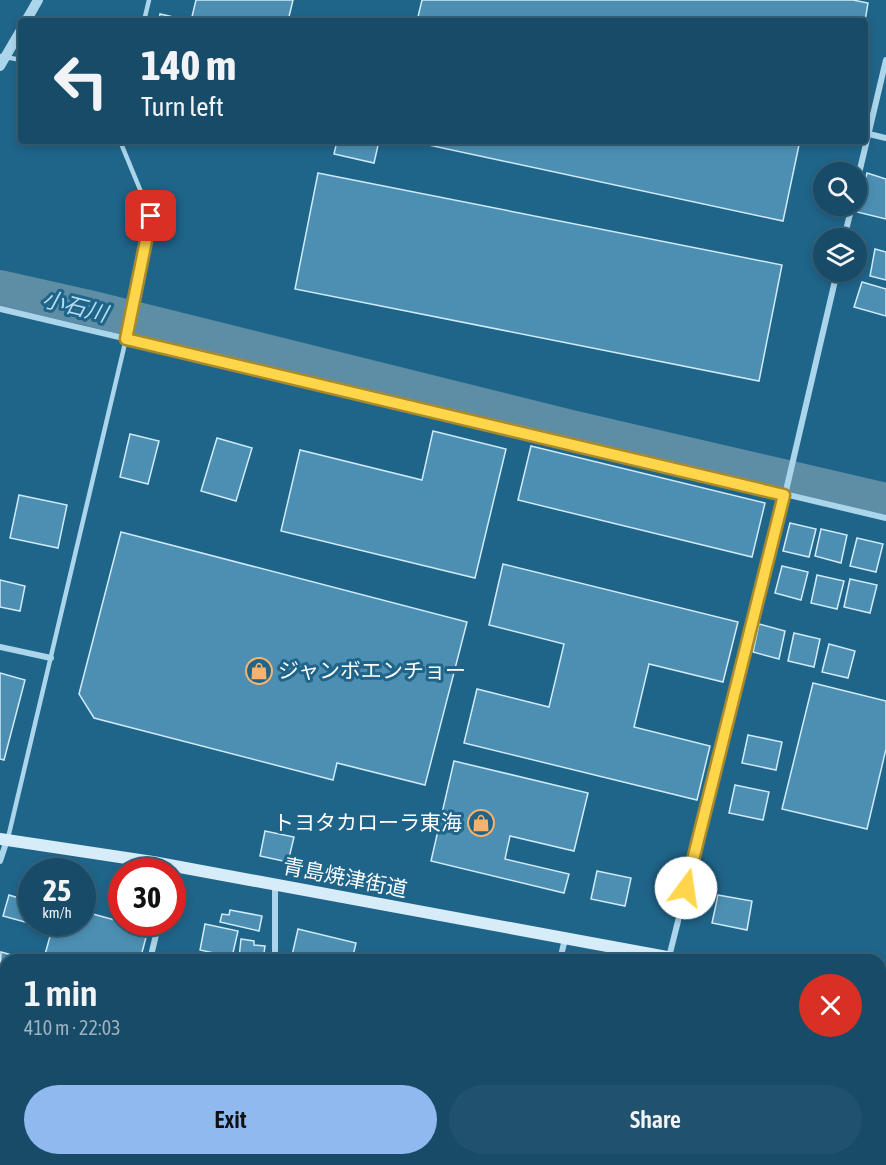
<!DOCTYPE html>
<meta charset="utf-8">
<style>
body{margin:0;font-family:"Asap Condensed","Noto Sans JP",sans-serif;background:#20526d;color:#f1f3f6;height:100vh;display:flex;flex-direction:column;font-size:22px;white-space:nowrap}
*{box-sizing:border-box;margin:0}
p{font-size:20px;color:#9eb3c0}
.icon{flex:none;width:33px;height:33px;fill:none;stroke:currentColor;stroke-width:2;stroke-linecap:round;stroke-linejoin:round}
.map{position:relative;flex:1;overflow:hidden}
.details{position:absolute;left:0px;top:954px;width:886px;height:212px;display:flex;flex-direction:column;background:#174b67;border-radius:18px 18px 0 0;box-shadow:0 3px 9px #0003,0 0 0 2px #36637b}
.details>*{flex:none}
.guide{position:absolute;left:18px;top:18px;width:850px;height:126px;border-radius:6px;box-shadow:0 3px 9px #0003,0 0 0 2px #36637b;background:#174b67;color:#f1f3f6;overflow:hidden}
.fabs{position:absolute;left:813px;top:162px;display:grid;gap:12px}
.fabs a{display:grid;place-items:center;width:54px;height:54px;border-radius:50%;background:#174b67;box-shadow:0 3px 9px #0003,0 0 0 2px #36637b;font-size:30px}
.speed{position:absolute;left:18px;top:858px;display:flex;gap:12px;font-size:30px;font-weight:700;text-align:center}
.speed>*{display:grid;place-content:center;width:78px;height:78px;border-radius:50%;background:#174b67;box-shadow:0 3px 9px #0003,0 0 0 2px #36637b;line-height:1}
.speed small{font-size:15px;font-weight:400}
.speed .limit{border:9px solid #d22;background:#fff;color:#111}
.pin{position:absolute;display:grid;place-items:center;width:51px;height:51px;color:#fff;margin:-26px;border-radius:12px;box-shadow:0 3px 9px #0006}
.me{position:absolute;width:66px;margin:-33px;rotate:14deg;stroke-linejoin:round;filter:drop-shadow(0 0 4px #0008)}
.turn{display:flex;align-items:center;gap:21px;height:126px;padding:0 24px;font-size:27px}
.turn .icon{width:78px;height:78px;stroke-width:2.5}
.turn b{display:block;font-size:42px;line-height:51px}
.round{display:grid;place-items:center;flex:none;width:63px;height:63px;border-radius:32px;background:#20526d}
.summary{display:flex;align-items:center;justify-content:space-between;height:102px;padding:0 24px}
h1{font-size:36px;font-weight:600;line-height:45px}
.action{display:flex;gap:12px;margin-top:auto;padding:12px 24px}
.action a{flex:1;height:69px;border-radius:36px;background:#90b9f0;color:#111;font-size:24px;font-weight:600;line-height:69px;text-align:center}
.action a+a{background:#20526d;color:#f1f3f6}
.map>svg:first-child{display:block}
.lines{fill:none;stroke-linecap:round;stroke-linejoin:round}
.river{stroke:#5e8da6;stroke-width:36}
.building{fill:#4c8fb3;stroke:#cfeaf8;stroke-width:1.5}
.service{stroke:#abd5eb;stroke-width:4.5}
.minor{stroke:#abd5eb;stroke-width:6}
.tertiary{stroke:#abd5eb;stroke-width:10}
.secondary{stroke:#d6ecf8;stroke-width:12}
.tertiary-bridge{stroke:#abd5eb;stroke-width:10}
.route-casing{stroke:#a68a30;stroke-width:15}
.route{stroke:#ffd54a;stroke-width:10}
.labels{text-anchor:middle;stroke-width:6;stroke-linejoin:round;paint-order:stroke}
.poi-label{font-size:21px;fill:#fff;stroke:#1f6489;text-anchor:start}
.street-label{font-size:21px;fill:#fff;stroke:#1f6489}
.water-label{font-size:22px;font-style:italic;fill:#b6def2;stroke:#1f6489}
</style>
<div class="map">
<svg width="886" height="1165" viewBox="0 0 886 1165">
<rect width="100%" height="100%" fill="#1f6489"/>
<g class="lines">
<!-- river -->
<polyline class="river" points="0,288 89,308 571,428 886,501"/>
</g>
<!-- building -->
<g class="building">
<polygon points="196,0 293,0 288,21 159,21 160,14 191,21"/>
<polygon points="422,0 853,0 868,3 865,21 417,21"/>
<polygon points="337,141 379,141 374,163 334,154"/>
<polygon points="410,141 780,141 799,145 783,221"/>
<polygon points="318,173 782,265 759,381 295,289"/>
<polygon points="867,173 886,179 886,219 857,212"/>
<polygon points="875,249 886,252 886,280 870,276"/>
<polygon points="862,282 886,289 886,316 854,307"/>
<polygon points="433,431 506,449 475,578 281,531 300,450 422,480"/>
<polygon points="130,434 159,441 148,484 120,477"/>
<polygon points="217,438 252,448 236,501 201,491"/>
<polygon points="531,446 765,503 752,557 518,500"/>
<polygon points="19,495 67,505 58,548 10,538"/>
<polygon points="790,523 816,529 809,557 783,551"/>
<polygon points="821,529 847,535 841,563 815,556"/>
<polygon points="121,532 467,622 425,785 337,763 333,780 94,718 79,694"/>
<polygon points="857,538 883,544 876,572 850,566"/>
<polygon points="503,564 738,622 723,682 649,664 634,727 710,746 697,800 464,743 477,689 549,707 564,644 489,625"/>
<polygon points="782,566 808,572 801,600 775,593"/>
<polygon points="817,575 844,581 837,609 811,603"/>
<polygon points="850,579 877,585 870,613 844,607"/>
<polygon points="0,580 25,586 20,611 0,607"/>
<polygon points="759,624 785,631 779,659 753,652"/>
<polygon points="794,633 820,639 814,667 788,661"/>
<polygon points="829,644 855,651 848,678 822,672"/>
<polygon points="0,673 25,680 4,760 0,759"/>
<polygon points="813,683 886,701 886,749 867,829 782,809"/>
<polygon points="748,735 782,742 776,770 742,763"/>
<polygon points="454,761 588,793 574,851 510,836 505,859 569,874 564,893 431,861"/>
<polygon points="735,785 769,792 763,820 729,813"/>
<polygon points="265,831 294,837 288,862 260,856"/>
<polygon points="597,871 631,878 625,906 591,899"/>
<polygon points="9,895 32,902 32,922 36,922 36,925 3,916"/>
<polygon points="718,895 752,901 747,930 712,923"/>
<polygon points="230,910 262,916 259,931 220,922 222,914 229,915"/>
<polygon points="82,911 122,922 134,925 149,926 140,960 53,960 44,958 54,922 82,922"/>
<polygon points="205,924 238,931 232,957 200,950"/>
<polygon points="298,929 356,943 352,960 291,960"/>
<polygon points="241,939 254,941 254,945 265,946 263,960 239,958"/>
<polygon points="1,952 30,960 6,960 6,975 0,974"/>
<polygon points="457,954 480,960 456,960"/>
<polygon points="0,1046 6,1048 6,1087 0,1084"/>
<polygon points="880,1101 886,1102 886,1138 884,1153 880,1153"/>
<polygon points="0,1116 5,1118 1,1128 6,1130 6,1141 0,1156"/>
<polygon points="37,1160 75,1160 73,1165 50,1165"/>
<polygon points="108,1160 127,1160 125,1165"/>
<polygon points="138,1160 157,1160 155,1165 136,1165"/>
<rect x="171" y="1160" width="13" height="5"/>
<polygon points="231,1160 261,1160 259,1165 247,1165"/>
<polygon points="282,1160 297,1160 298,1165 282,1165"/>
<polygon points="708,1160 739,1160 738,1165 707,1165"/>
</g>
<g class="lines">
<!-- service -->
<g class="service">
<polyline points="144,21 149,0"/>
<polyline points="0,56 21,60"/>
<polyline points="8,838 126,339 151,216 120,141"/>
</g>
<!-- minor -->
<g class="minor">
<polyline points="869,134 886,138"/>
<polyline points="856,186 886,60"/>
<polyline points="844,238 852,206"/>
<polyline points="0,309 886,518"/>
<polyline points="0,647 51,658"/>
<polyline points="0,861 7,840"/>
<polyline points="275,885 275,960"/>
<polyline points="669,957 785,495 837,272"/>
<polyline points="150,960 159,922"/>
<polyline points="560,960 565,939"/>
<polyline points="880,1092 886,1093"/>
<polyline points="276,1160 276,1165"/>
<polyline points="84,1165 86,1160"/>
<polyline points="508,1165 509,1160"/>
<polyline points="539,1165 550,1160"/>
</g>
<!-- tertiary -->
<polyline class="tertiary" points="26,21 38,0"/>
<!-- secondary -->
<g class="secondary">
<polyline points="0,839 153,862 683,960"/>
<polyline points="880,983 886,984"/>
</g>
<!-- tertiary-bridge -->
<polyline class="tertiary-bridge" points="0,66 21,30"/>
</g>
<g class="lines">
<defs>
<polyline id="route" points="151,216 126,339 784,495 686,888"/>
</defs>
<!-- route casing -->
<use href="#route" class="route-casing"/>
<!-- route -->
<use href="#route" class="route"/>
</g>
<!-- icons -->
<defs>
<symbol id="shop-ring" viewBox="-11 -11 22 22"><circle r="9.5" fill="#1f6489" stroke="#f9b26b" stroke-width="1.5"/><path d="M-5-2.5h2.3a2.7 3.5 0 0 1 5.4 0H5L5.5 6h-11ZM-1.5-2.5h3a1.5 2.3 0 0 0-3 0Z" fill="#f9b26b"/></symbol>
</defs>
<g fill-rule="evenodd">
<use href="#shop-ring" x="244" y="656" width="30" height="30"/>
<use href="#shop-ring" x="466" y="808" width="30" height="30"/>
</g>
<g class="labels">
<!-- poi labels -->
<g class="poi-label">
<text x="278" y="678">ジャンボエンチョー</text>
<text x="462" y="830" text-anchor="end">トヨタカローラ東海</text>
</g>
<!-- street labels -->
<g class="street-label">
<text transform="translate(345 878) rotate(11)" y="7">青島焼津街道</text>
</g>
<!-- water labels -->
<g class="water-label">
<text transform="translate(75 306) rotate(14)" y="8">小石川</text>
</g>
</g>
</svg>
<div class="fabs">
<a><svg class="icon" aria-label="search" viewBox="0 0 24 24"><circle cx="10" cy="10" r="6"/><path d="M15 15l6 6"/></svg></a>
<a><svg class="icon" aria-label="layers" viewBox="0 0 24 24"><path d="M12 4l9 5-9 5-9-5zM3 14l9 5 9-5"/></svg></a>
</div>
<div class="speed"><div>25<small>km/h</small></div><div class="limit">30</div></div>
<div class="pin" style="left:151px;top:216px;background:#d93025"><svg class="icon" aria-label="arrive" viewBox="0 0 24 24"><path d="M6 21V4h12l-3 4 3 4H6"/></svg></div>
<svg class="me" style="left:686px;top:888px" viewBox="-20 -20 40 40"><circle r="19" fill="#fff"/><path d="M0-13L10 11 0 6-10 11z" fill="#ffd54a"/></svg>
<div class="guide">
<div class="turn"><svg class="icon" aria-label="left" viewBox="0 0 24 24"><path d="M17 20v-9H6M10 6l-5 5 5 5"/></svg><div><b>140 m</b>Turn left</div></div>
</div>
<section class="details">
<div class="summary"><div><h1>1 min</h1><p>410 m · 22:03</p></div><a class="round" style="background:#d93025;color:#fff"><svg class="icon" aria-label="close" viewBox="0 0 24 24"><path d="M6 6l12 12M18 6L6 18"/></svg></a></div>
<div class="action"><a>Exit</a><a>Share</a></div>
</section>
</div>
